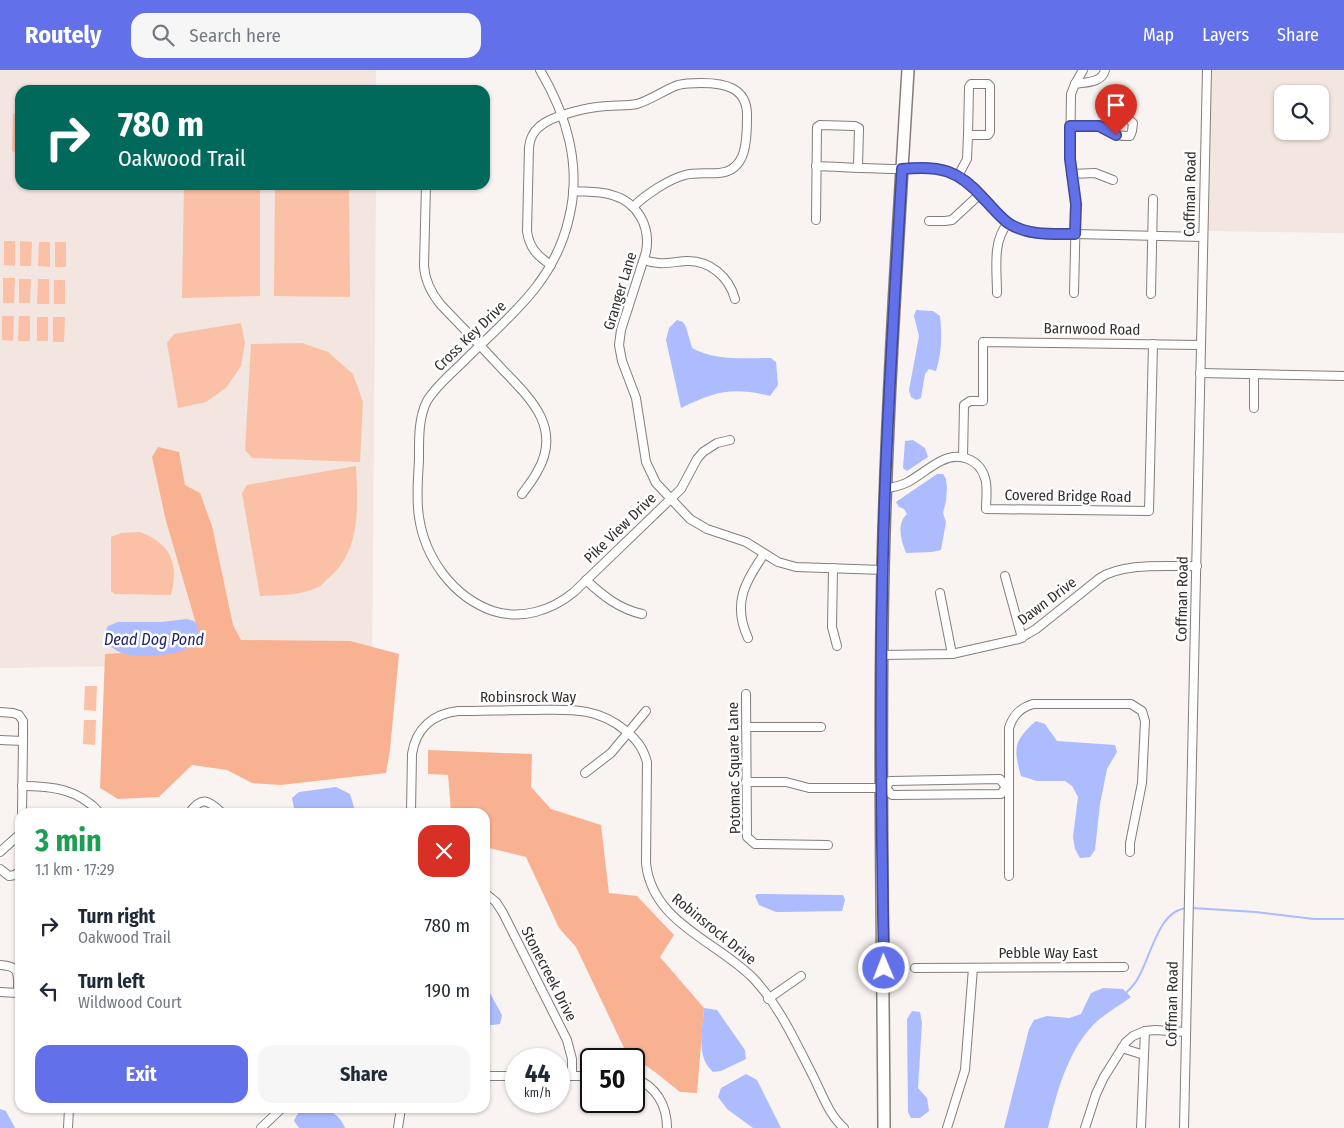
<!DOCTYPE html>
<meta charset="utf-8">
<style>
body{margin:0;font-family:"Fira Sans Condensed",sans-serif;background:#f6f6f7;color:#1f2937;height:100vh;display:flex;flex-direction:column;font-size:19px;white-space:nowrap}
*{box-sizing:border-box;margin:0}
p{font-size:16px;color:#747a83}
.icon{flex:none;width:28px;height:28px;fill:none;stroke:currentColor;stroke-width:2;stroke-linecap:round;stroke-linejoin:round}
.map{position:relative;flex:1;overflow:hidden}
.panel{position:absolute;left:15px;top:738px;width:475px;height:305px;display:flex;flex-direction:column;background:#fff;border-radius:15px;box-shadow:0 1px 4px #0004}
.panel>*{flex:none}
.banner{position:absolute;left:15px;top:15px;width:475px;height:105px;border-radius:15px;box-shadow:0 1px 4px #0004;background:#00695c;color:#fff;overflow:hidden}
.tools{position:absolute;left:1274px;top:15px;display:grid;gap:10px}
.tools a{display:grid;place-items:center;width:55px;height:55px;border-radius:10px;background:#fff;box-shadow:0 1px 4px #0004;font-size:25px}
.speed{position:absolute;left:505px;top:978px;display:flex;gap:10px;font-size:25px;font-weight:700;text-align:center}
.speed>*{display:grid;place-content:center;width:65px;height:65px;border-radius:50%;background:#fff;box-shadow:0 1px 4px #0004;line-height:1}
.speed small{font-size:12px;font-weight:400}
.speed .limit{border:2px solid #111;border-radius:8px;background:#fff;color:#111}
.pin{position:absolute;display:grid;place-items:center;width:42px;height:42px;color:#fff;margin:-51px -21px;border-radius:50% 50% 50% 0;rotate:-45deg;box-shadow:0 0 5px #0007}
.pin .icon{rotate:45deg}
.me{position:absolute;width:55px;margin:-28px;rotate:359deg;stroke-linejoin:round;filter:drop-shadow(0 0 4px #0008)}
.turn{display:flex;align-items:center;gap:18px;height:105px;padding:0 20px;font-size:22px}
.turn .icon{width:65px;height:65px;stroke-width:2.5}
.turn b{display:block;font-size:35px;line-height:42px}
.round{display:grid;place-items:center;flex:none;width:52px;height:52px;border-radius:15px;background:#f6f6f7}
.overview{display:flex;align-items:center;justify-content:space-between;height:85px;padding:0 20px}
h1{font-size:30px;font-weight:700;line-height:38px;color:#1e9e55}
.primary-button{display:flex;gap:10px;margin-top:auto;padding:10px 20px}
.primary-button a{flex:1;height:58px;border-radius:15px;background:#6271e9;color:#fff;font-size:20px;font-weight:700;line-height:58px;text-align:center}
.primary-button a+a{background:#f6f6f7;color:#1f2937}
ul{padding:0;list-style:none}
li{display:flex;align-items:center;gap:15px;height:65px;padding:0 20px}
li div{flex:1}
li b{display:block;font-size:19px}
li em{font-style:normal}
header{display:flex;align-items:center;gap:30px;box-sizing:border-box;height:70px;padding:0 25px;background:#6271e9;color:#fff}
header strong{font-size:24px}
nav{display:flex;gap:28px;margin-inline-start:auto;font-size:18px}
.search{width:350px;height:45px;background:#f6f6f7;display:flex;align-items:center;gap:12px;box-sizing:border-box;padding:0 18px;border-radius:15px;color:#747a83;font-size:19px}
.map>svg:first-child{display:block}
.built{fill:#f3e5df;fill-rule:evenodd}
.green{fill:#fac1a7}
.forest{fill:#f9b291}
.water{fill:#adbcfe}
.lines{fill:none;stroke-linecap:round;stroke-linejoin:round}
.stream{stroke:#adbcfe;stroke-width:2}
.minor-casing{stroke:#837e7c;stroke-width:10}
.secondary-casing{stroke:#837e7c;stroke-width:14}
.minor{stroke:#fff;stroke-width:8}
.secondary{stroke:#fff;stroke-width:11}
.route-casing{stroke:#404997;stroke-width:12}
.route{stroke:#6271e9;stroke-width:9}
.labels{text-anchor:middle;stroke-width:5;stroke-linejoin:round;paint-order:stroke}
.street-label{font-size:15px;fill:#32302f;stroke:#fff}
.water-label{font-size:16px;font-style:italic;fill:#20236c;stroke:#fff}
</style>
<header>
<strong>Routely</strong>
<div class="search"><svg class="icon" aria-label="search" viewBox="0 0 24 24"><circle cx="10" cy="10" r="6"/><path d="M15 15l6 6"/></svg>Search here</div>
<nav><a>Map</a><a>Layers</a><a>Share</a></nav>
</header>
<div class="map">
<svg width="1344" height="1058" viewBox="0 0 1344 1058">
<rect width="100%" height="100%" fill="#f9f3f1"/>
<!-- built -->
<g class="built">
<polygon points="0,0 376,0 376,20 20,20 20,115 376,115 372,592 0,598"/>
<path d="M1210,0H1344V163L1207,161ZM1282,24H1320V61H1282Z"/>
</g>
<!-- green -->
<g class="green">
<polygon points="20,43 20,85 12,81 13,44"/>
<polygon points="184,115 260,117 260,226 182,228"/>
<polygon points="275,115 349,116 350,227 274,226"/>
<polygon points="4,171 15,171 15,196 4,195"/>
<polygon points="20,171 32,172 31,196 20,196"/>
<polygon points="39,172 50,172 50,197 38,196"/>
<rect x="55" y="172" width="11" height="25"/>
<polygon points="3,208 15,208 14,233 3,233"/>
<polygon points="19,209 31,209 30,233 19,233"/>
<polygon points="38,209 49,209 49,234 37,234"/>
<rect x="54" y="210" width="11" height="24"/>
<polygon points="2,246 14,246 13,271 2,270"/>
<polygon points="19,246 30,246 30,271 18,271"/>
<rect x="37" y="247" width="11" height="24"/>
<polygon points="53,247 65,247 64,272 53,272"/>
<polygon points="241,253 245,273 241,296 226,318 206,332 178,338 167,273 174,264"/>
<polygon points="302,273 328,282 353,304 363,332 360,392 252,388 245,380 251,274"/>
<path d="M356,396C358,433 361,478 332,505C328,508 324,513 320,516C302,526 280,525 260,526L242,423L247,415Z"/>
<path d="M140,462C171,474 179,493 171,525L115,524L111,521V467L121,463Z"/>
<polygon points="85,616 97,616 96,641 84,640"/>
<polygon points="84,650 96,650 95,675 83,674"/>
</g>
<!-- forest -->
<g class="forest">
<polygon points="158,377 179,382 185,415 200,423 212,456 233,555 241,570 350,571 399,584 390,680 386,703 281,715 252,713 227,700 192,695 159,727 118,729 100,718 105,584 186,579 199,564 166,451 152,387"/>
<polygon points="428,680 532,684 531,717 551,739 601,755 609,823 637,826 674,865 660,887 704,938 697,1023 680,1022 655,1002 626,982 576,877 559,858 526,787 485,777 485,742 451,742 448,705 428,704"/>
</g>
<!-- water -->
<g class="water">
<path d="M916,240L933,241L940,246C942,265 942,282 936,301L929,299L925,304L921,328L916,330L911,327L909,320L919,266L914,246Z"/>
<path d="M677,250L683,252L686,257L692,278C715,291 746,288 771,288L776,292L778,315L770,326C732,317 716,321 681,338L666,270L669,258Z"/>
<polygon points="913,370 925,378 928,387 907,401 903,398 905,371"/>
<path d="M937,404H943L946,409L947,418L946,431L943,443L946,452L941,480L932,482L906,483C901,470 896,455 907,444L904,439L899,437L896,432Z"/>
<path d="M187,549L194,551L197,555L199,564C196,570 192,576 186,579C173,586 136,588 122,583C116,581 111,577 106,572L105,562L108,556L118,552H161Z"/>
<path d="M1036,651L1045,654L1057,671L1115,675L1117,682L1107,699L1100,734L1095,780L1090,787L1080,788L1075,779L1073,767L1078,727L1072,716L1065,711H1037L1021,706C1013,678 1014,670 1036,651Z"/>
<polygon points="336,717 350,724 354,737 353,742 298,742 294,738 292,728 299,722"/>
<polygon points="757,824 843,825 845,830 842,841 783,842 776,842 759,835 755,826"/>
<polygon points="485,914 502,945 500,954 485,956"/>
<path d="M1103,918L1123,919L1131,927C1119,936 1104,944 1093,955C1067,983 1057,1022 1048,1058H1004L1029,959L1034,950L1047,946L1069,948L1081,944L1091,923Z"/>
<path d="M704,938L717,940L745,980L746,989L721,1001L713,1002C695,986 703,959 704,938Z"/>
<polygon points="912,941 920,942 922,953 918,1018 927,1028 929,1041 920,1048 911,1048 908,1042 907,949"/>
<polygon points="746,1004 757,1010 781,1058 753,1058 727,1039 718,1027 721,1018"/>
<path d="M321,1038C333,1041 340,1046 345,1058H299L294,1051C300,1036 308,1039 321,1038Z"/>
<polygon points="0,1039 6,1041 15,1058 0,1058"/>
</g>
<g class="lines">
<!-- stream -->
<g class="stream">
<polyline points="1192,838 1256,842 1314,849 1344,849"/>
<path d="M1126,923C1130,919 1135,914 1138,908C1151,887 1158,840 1187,838"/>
</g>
<defs>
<g id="minor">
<path d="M540,0C567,46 582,95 569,148C554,214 508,247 463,292C451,304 436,316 427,331C418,348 419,372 419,390C418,409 416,429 419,447C425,488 453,527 493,541C521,550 551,541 574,522L681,419L697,389L703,382L717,373L730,370"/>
<polygon points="971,14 988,14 990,16 990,62 988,65 968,65 969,17"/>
<path d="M1075,14C1086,12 1102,13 1105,0"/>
<path d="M1070,56H1099L1119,48H1127L1133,53L1132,61L1130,66C1117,67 1109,62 1099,56"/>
<path d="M816,96C844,97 873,99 901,99C921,98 938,95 957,105C987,121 996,155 1032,163L1203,167"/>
<polyline points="1071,104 1095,103 1113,110"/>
<polyline points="958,106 967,89 968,65"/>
<path d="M426,115L424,196C425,211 431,223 441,235C461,256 482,277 502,299C530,328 563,358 537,402C533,410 527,417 522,424"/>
<path d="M573,121C586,122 600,121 612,125C637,132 651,156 646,182L621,260L619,275L622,291L636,328L646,392L656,413L690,449L707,459L746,472L778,492L796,497L883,500"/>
<polyline points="816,150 817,57 820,55 855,56 859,58 858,97"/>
<polyline points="929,151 945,151 952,150 980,124"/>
<path d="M644,190C661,196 670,192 686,191C710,190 729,207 735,229"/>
<path d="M551,195C537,186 529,177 527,161L529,77C530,69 533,62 539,57C552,45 589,37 607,36C617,35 627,36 637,34C651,30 664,20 678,15C686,13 693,13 701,13C724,13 747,17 747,45C747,67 748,101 719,103C707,104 696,102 685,105C669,109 645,125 633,137"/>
<path d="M997,223C997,200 992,171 1008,153"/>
<polyline points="1074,223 1076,137 1070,89 1071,24 1075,14 1083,0"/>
<polyline points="1151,224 1153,129"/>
<polyline points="1200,303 1344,306"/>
<polyline points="1254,338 1254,304"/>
<polyline points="963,387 964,335 970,331 983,331 983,272 1201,275"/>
<path d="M885,419C892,417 901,416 908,412C919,406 929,397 941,391C958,382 979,388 985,408C988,417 986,429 986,439L1149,441L1153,274"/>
<polyline points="833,498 832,557 837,576"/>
<polyline points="1005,506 1022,568"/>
<path d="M586,510C602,525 619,539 642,544"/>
<polyline points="940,523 952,584"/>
<path d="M748,568C732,533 745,513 764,484"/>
<path d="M881,585L952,584L1019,569L1036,559L1100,508C1124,492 1168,497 1197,496"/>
<polyline points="746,624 747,767 755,774 828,775"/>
<polyline points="0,642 13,643 19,645 23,651 23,671 0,670"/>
<polyline points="746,657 821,657"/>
<polyline points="585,703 611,683 646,641"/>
<polyline points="746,712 786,712 809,718 886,718 892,725 1001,724 1006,717"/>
<path d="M22,716C52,716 78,719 99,742"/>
<polyline points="886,718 890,711 1000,709 1006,717"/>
<polyline points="22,742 23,671"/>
<path d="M190,742C202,726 208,730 221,742"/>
<path d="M411,742L412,684C416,658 433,644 458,641C481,641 505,640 528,640C565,640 596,635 626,661C637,670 643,678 647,692L646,793C652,853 717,871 754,909C780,937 796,973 813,1006C822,1024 829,1045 844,1058"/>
<polyline points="0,782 20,764"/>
<polyline points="0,799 9,806 15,805 20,801"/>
<path d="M1009,806V658C1013,645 1020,638 1033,634H1131L1142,641L1145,651L1142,713L1130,773V782"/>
<polyline points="485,823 496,832 503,843 567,970 572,989 572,1006"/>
<path d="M0,895C21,896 18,904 18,923L0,922"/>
<polyline points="915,898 1124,897"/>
<polyline points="768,929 801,906"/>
<polyline points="1122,978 1144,985"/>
<polyline points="485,1006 516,1006"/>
<polyline points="559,1006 591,1006"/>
<path d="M634,1008C656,1016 667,1035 667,1058"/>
<polyline points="68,1058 69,1038"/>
<polyline points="261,1058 282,1038"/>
<polyline points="398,1058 401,1038"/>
<polyline points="947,1058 965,1000 973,898"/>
<polyline points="1085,1058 1096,1024 1104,1007 1126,972 1133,966 1145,961 1155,960 1186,962"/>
<polyline points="1141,1058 1145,961"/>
<polyline points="1184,1058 1207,0"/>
</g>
<path id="secondary" d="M884,1058C883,872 879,685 883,499C887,333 898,166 908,0"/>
</defs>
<!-- minor casing -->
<use href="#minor" class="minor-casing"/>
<!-- secondary casing -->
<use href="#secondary" class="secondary-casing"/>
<!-- minor -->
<use href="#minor" class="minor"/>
<!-- secondary -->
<use href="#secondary" class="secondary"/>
</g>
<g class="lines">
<defs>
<path id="route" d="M884,898C881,739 879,579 885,420C889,313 896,206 902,99C940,95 959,100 984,129C992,137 999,146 1008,153C1028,166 1052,164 1075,164L1076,134L1070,89V56H1099L1116,65"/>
</defs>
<!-- route casing -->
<use href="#route" class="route-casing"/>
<!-- route -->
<use href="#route" class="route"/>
</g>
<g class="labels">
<!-- street labels -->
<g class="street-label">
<text transform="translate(1190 124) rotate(-89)" y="5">Coffman Road</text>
<text transform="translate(620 221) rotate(-73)" y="5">Granger Lane</text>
<text transform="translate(1092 259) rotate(1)" y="5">Barnwood Road</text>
<text transform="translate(470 266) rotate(-44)" y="5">Cross Key Drive</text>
<text transform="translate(1068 426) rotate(1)" y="5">Covered Bridge Road</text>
<text transform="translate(620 458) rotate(-44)" y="5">Pike View Drive</text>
<text transform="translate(1182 529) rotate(-89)" y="5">Coffman Road</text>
<text transform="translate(1047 531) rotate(-37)" y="5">Dawn Drive</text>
<text x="528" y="632">Robinsrock Way</text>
<text transform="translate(734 698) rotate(-91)" y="5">Potomac Square Lane</text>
<text transform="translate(714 859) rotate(39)" y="5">Robinsrock Drive</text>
<text x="1048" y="888">Pebble Way East</text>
<text transform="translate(549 904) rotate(63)" y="5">Stonecreek Drive</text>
<text transform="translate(1172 934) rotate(-89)" y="5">Coffman Road</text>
</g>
<!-- water labels -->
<g class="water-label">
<text x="154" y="575">Dead Dog Pond</text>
</g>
</g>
</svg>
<div class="tools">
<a><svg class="icon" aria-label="search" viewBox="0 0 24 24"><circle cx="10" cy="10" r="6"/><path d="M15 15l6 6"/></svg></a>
</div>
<div class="speed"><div>44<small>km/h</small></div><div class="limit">50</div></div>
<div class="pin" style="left:1116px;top:65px;background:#d93025"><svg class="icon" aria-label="arrive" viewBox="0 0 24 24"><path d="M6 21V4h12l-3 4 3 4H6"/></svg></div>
<svg class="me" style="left:884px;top:898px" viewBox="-20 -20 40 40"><circle r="17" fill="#6271e9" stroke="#fff" stroke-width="3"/><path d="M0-11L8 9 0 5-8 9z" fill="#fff"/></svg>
<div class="banner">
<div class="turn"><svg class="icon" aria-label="right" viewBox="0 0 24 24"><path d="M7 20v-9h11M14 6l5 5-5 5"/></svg><div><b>780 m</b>Oakwood Trail</div></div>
</div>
<section class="panel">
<div class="overview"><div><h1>3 min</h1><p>1.1 km · 17:29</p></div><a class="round" style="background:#d93025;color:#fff"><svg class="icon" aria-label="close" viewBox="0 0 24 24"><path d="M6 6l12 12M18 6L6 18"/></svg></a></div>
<ul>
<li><svg class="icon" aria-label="right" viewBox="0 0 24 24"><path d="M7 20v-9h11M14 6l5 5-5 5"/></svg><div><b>Turn right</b><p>Oakwood Trail</p></div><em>780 m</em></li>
<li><svg class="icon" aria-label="left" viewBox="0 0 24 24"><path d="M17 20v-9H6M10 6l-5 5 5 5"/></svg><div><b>Turn left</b><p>Wildwood Court</p></div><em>190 m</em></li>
</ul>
<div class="primary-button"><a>Exit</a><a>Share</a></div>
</section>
</div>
